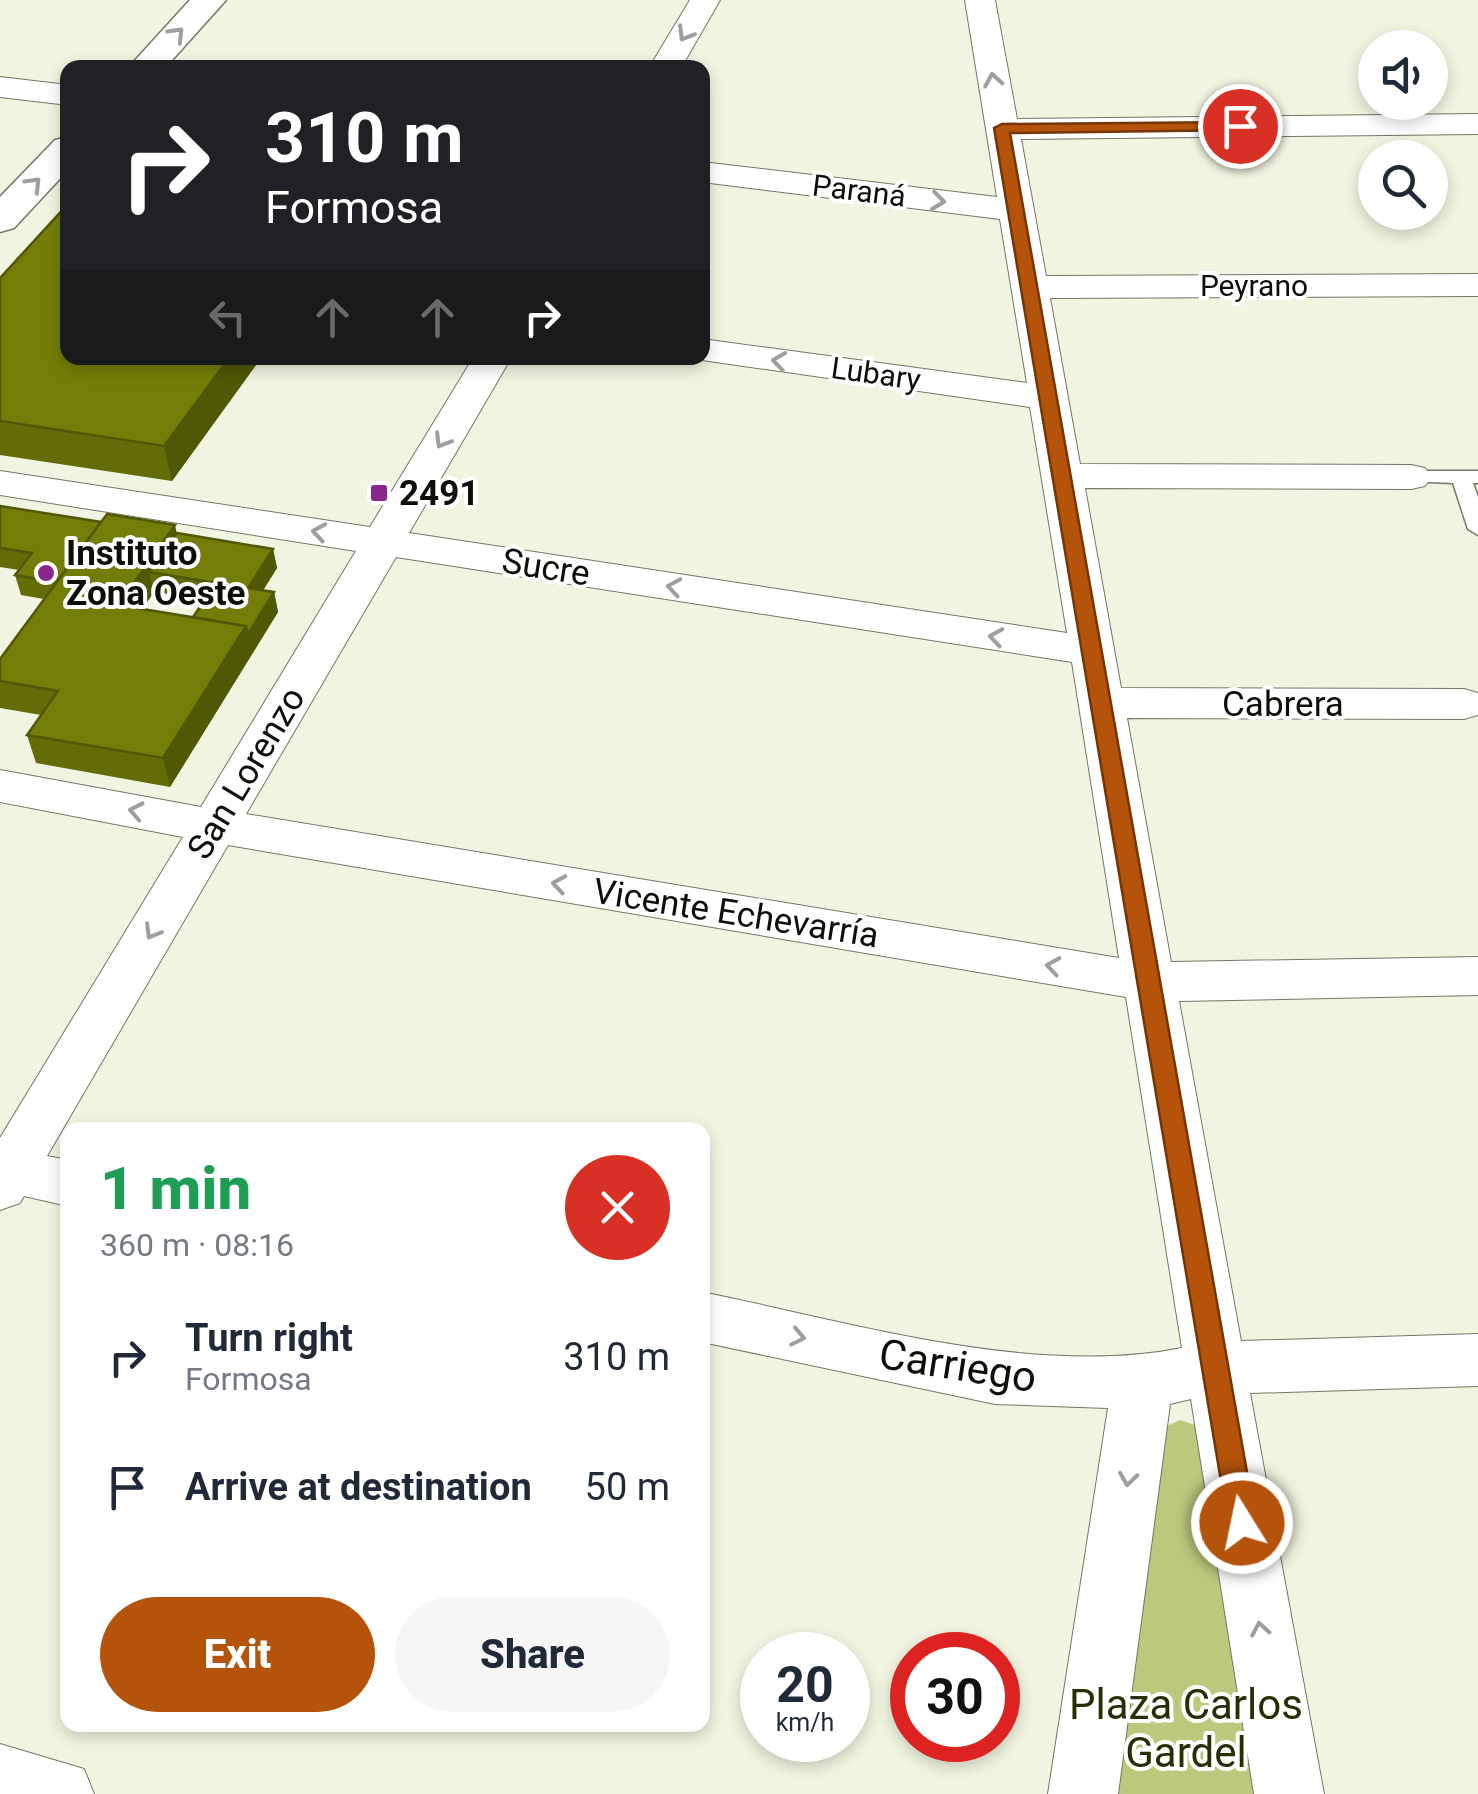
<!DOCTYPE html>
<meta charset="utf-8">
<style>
body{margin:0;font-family:Roboto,sans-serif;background:#f6f6f7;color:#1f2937;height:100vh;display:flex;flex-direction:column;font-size:38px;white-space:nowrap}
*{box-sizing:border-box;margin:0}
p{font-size:32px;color:#747a83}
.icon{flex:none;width:55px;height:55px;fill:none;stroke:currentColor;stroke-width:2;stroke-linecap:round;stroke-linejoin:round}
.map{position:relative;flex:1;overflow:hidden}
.details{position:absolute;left:60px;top:1122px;width:650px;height:610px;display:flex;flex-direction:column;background:#fff;border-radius:20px;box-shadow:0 5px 15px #0003}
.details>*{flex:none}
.guide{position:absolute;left:60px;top:60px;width:650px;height:305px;border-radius:20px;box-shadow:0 5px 15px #0003;background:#202124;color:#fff;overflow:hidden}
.buttons{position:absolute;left:1358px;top:30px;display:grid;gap:20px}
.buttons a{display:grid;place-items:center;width:90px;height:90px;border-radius:50%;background:#fff;box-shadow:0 5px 15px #0003;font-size:50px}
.speed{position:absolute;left:740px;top:1632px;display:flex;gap:20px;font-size:50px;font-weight:700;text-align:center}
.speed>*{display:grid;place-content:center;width:130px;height:130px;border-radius:50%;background:#fff;box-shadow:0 5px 15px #0003;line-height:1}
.speed small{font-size:25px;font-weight:400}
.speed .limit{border:15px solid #d22;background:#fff;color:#111}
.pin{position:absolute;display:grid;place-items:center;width:85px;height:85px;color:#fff;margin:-42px;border:5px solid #fff;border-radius:50%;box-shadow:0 2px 10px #0007}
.me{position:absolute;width:110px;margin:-55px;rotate:350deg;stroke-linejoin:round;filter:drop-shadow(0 0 8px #0008)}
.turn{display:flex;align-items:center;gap:35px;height:210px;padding:0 40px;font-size:45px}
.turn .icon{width:130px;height:130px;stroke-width:2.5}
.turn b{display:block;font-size:70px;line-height:85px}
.lanes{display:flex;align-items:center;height:95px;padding:0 40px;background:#0003;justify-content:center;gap:50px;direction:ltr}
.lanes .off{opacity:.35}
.round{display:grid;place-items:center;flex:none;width:105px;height:105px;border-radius:52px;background:#f6f6f7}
.headline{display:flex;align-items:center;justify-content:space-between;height:170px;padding:0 40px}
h1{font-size:60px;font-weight:800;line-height:75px;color:#1e9e55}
.cta{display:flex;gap:20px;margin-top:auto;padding:20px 40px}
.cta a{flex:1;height:115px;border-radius:60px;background:#b45309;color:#fff;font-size:40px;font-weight:800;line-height:115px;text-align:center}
.cta a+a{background:#f6f6f7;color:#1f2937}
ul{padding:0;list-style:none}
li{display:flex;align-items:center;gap:30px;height:130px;padding:0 40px}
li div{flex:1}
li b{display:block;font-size:38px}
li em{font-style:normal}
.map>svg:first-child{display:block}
.green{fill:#bdc87d}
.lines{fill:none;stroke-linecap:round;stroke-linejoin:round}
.service-casing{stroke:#747766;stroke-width:3}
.minor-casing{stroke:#747766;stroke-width:2}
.secondary-casing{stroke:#747766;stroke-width:3}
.service{fill:#fff;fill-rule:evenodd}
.minor{fill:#fff;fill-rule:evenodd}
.secondary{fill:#fff;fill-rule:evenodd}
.wall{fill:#636c07;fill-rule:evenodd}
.shaded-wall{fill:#505806}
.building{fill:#737e08;stroke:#505806;stroke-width:2.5}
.oneway{stroke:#9e9f9c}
.route{fill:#b45309;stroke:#753606;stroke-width:2.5}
.poi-dot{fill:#89268e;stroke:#fff;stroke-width:4}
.labels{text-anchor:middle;stroke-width:8;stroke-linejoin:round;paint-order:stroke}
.far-street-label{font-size:30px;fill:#0d0e08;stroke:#fff}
.poi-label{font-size:35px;font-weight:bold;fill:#0d0e08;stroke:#fff;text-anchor:start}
.street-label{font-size:35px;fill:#0d0e08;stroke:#fff}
.near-street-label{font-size:42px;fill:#0d0e08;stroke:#fff}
.near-park-label{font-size:42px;fill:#282d02;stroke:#fff}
</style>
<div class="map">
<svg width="1478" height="1794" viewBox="0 0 1478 1794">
<rect width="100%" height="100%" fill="#f0f4e0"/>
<!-- green -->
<polygon class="green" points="1180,1420 1195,1425 1262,1794 1112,1794 1162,1434 1167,1426"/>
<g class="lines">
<defs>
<polygon id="service" points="1411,471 1478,471 1478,483 1473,483 1478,497 1478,535 1468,529 1453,483 1404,481 1404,473"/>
<g id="minor">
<polygon points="690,0 720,0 681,68 649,68"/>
<path d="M965,0H995L1017,119L1478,114V134L1021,139L1046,276L1478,274V296L1050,298L1080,464L1411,465L1425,468L1431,477L1425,486L1411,489L1085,488L1121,688L1464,689L1478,693V715L1464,719L1127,718L1171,962L1478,957V995L1179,1001L1241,1341L1478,1334V1386L1250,1393L1324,1794H1254L1191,1399L1170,1404L1118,1794H1048L1108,1408L995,1404L702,1342V1292C850,1322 1033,1378 1182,1348L1126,997L228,845L47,1156L68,1160V1206L24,1196L20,1203L0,1210V1138L183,837L0,802V770L201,807L356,551L0,495V471L370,527L473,358H511L409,533L1067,633L1030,407L688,358H702V339L1027,383L1000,219L702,182V162L997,197ZM396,557L1072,662L1119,958L246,814Z"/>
<polygon points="0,77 68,85 68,105 0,97"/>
<polygon points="0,1744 84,1769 94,1794 0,1794"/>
</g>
<g id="secondary">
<polygon points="190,0 226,0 165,68 128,68"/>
<polygon points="68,137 68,170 14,228 0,232 0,197 55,140"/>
</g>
</defs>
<!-- service casing -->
<use href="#service" class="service-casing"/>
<!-- minor casing -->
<use href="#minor" class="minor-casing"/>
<!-- secondary casing -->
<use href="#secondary" class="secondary-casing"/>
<!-- service -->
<use href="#service" class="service"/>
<!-- minor -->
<use href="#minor" class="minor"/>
<!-- secondary -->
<use href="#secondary" class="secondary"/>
</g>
<!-- wall -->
<g class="wall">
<polygon points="0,278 261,358 172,481 0,455"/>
<polygon points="378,358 431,358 427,364"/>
<path d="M0,506L273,549L277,568L263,590L274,592L278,612L170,787L36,763L27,735L41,715L0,708V659L44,599L21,595L15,575L19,570L0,567ZM154,592L176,595L204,600L193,617L142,609Z"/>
</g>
<!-- shaded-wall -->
<g class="shaded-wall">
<polygon points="229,358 261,358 172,481 164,446"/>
<polygon points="175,525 181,553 149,572 154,592 126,633 118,605"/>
<polygon points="273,549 277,568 252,608 248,588"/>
<polygon points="274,592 278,612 170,787 163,758 246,626"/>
</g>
<!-- building -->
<g class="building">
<polygon points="68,204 68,358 229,358 164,446 0,421 0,278"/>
<polygon points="0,506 101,522 57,582 15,575 32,553 0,548"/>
<polygon points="107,514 175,525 118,605 246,626 163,758 27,735 58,691 0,681 0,659"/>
<polygon points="177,533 273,549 248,588 274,592 248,634 246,626 193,617 216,583 149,572"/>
</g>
<!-- one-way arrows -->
<defs><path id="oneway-chevron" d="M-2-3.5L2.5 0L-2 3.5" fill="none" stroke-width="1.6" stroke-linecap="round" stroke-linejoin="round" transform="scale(2.5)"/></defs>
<g class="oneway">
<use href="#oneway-chevron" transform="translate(177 34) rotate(-46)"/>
<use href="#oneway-chevron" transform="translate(685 34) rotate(121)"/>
<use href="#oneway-chevron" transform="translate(993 80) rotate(-100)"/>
<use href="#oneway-chevron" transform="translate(34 184) rotate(-46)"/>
<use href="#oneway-chevron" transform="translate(938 201) rotate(7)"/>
<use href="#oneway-chevron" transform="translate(779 361) rotate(-172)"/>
<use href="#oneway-chevron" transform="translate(442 441) rotate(121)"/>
<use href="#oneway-chevron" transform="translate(319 532) rotate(-171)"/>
<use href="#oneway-chevron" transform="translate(674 587) rotate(-171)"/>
<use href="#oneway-chevron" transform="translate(996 637) rotate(-171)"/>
<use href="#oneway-chevron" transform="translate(136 811) rotate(-169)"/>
<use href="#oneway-chevron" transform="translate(559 884) rotate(-171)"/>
<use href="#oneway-chevron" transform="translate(152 932) rotate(121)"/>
<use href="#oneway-chevron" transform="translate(1053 966) rotate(-171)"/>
<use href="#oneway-chevron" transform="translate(798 1337) rotate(12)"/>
<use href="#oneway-chevron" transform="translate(1128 1479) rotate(98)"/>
<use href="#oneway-chevron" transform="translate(1260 1629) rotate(-100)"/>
</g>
<!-- route -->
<polygon class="route" points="1240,122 1248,126 1245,130 1010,133 1256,1523 1252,1532 1242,1536 1232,1532 1228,1523 994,128 1002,124"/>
<!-- markers -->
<g class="poi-dot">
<rect x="369" y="483" width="20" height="20" rx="5"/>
<circle cx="46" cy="573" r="10"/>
</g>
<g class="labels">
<!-- far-street labels -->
<g class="far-street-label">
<text transform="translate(859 191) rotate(7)" y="10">Paraná</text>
<text x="1254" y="296">Peyrano</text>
<text transform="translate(876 374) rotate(8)" y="10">Lubary</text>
</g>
<!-- poi labels -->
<g class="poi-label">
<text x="399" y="505">2491</text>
<text x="66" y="565">Instituto<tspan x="66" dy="40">Zona Oeste</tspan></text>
</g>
<!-- street labels -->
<g class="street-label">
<text transform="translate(546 567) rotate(9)" y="12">Sucre</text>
<text x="1283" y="716">Cabrera</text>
<text transform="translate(246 773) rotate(-59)" y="12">San Lorenzo</text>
<text transform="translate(736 913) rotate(9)" y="12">Vicente Echevarría</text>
</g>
<!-- near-street labels -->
<g class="near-street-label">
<text transform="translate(958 1365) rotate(9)" y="15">Carriego</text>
</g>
<!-- near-park labels -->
<g class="near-park-label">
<text x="1186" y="1719">Plaza Carlos<tspan x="1186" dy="48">Gardel</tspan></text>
</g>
</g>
</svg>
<div class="buttons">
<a><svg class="icon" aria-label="sound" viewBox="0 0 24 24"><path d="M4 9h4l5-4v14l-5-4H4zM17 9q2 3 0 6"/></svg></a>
<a><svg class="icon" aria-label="search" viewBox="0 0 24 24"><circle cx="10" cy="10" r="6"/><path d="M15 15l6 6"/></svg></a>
</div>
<div class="speed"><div>20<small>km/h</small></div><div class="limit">30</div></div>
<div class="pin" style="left:1240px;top:126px;background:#d93025"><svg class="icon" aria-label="arrive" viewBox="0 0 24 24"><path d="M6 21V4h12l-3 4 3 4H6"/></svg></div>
<svg class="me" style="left:1242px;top:1523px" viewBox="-20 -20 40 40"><circle r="17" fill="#b45309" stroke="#fff" stroke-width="3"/><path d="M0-11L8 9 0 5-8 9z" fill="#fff"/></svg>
<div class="guide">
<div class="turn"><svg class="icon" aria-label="right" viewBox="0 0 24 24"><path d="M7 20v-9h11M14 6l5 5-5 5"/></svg><div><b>310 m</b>Formosa</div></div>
<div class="lanes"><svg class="icon off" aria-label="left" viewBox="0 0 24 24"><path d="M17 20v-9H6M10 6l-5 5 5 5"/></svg><svg class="icon off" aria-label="ahead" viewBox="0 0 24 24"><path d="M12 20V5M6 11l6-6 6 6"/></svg><svg class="icon off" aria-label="ahead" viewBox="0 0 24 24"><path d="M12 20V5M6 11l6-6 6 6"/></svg><svg class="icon" aria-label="right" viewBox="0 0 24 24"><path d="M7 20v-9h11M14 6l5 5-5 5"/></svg></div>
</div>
<section class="details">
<div class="headline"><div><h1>1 min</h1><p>360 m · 08:16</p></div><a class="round" style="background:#d93025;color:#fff"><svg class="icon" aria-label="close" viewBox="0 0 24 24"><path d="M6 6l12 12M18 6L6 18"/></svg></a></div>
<ul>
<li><svg class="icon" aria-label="right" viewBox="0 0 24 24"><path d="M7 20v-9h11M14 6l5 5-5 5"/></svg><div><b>Turn right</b><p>Formosa</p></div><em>310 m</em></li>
<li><svg class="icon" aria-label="arrive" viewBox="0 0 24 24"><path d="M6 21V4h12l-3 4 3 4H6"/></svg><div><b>Arrive at destination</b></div><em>50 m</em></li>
</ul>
<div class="cta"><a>Exit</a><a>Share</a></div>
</section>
</div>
